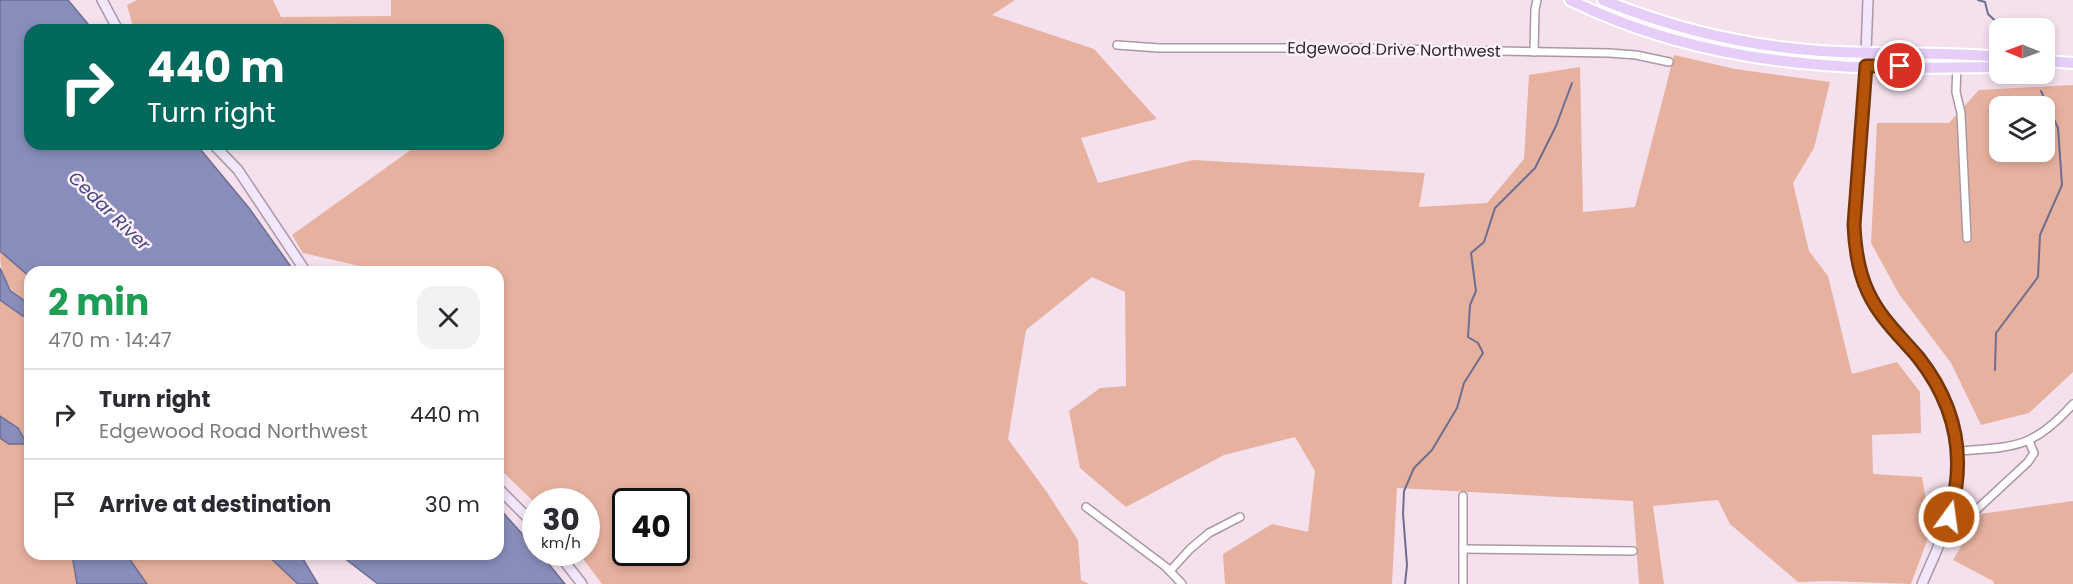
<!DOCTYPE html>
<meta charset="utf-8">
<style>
body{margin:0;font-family:Poppins,sans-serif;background:#f2f2f3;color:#2b2b33;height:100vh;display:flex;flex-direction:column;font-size:22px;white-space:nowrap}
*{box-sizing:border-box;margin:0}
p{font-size:20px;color:#7c7c81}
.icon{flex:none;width:33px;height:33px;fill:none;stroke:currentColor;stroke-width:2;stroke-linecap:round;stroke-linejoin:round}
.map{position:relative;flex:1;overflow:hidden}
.panel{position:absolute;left:24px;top:266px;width:480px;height:294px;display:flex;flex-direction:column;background:#fff;border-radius:18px;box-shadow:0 3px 9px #0003}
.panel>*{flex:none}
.banner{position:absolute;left:24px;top:24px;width:480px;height:126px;border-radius:18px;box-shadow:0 3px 9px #0003;background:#00695c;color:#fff;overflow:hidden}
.needle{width:39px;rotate:271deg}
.controls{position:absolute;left:1989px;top:18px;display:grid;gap:12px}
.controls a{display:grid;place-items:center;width:66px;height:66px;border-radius:12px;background:#fff;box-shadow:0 3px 9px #0003;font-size:30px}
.speed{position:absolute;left:522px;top:488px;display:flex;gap:12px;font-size:30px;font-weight:700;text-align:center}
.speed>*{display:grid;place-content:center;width:78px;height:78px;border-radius:50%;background:#fff;box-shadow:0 3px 9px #0003;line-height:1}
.speed small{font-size:15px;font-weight:400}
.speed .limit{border:3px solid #111;border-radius:9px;background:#fff;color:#111}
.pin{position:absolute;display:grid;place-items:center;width:51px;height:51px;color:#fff;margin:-26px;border:3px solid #fff;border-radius:50%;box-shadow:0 2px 6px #0007}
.me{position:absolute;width:66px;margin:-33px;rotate:14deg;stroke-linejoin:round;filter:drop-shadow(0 0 4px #0008)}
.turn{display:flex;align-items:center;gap:21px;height:126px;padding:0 24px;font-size:27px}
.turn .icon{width:78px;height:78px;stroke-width:2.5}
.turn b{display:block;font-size:42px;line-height:51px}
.round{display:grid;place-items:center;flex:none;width:63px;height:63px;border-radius:18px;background:#f2f2f3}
.head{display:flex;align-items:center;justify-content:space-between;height:102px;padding:0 24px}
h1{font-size:36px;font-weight:700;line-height:45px;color:#1e9e55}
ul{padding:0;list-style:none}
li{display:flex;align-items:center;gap:18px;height:90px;padding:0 24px;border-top:2px solid #e1e1e2}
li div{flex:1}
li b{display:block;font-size:22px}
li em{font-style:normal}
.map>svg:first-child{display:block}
.green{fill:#e7b19f;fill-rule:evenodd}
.water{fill:#888dbb;stroke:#6d6e90;stroke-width:1.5}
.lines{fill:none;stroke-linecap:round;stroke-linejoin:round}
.stream{stroke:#6d6e90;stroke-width:2}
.street-casing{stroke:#aa98a3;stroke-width:10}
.secondary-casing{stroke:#aa98a3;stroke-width:12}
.primary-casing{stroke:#fff;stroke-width:14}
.street{stroke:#fff;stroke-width:7}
.secondary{stroke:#f2e7fc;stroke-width:9}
.primary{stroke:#e6cef9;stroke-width:10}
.route-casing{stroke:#753606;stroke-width:15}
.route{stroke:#b45309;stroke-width:10}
.labels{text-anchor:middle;stroke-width:5;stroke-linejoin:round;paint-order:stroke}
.street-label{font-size:16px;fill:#2e272c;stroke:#fdf1f8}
.water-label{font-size:18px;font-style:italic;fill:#434582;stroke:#fdf1f8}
</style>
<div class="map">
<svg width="2073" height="584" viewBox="0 0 2073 584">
<rect width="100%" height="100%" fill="#f5e1ee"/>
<!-- green -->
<g class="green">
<path d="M137,0H273L281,17L391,16V0H1015L992,15L1094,49L1157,119L1081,138L1098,183L1193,160L1425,173L1419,207L1487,203L1524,159L1529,75L1580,67L1583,212L1635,207L1674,55L1735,69L1830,82L1814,148L1793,183L1809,251L1828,276L1852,374L1897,362L1920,392L1921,433L1872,435L1873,474L1922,477L1931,530L1911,584L1828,581L1798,582L1730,524L1718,500L1653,506L1664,584H1639L1633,501L1397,488L1392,584H1225L1223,554L1272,524L1308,532L1315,471L1295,437L1224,455L1126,507L1080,468L1069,411L1100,388L1126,386L1125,292L1092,277L1026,330L1008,439L1046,491L1078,540L1081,580L1089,584H602L578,552H586V501H536L535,503L498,467V272L381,271L303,253L292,235L419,144H498V30H134L127,5ZM626,501H676V552H626Z"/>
<path d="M2073,85V372L2029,413L1981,425L1951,363L1899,294L1871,243L1877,123H1949L1979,90ZM2000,106H2044V152H2000Z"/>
<path d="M0,251L30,277V305C8,288 0,280 0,251Z"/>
<polygon points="0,300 22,316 30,309 30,554 266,554 298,584 0,584"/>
<polygon points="2073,501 2073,584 1994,584 1993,581 1953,560 1980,514"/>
</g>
<!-- water -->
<g class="water">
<polygon points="0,0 68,0 93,30 30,30 30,144 196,144 249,208 294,271 30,272 30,277 0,251"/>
<polygon points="0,268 10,290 30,305 30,309 23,316 0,300"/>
<polygon points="0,416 18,428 27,444 9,444 0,438"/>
<polygon points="498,507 535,548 536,552 539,552 565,584 378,584 339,554 498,554"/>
<polygon points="72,554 126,554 147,584 77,584"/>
<polygon points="266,554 300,554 318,584 298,584"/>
</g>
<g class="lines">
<!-- stream -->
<g class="stream">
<polyline points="1978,0 1985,2 1988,14 2003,28"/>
<polyline points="1995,370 1996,333 2038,277 2040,235 2062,185 2058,128 2041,91"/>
<polyline points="1405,584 1407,565 1403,514 1404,491 1414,468 1432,450 1457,408 1464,383 1483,353 1478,343 1468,337 1470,305 1476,291 1471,253 1484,242 1495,208 1535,168 1556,126 1572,83"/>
</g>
<defs>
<g id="street">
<polyline points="1117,45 1159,48 1345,48 1609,53 1636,55 1669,62"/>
<polyline points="1534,52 1535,9 1537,0"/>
<polyline points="1957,65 1956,92 1961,113 1967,238"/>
<path d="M1958,451C2014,447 2033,449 2073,404"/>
<polyline points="1086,507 1166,567 1182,584"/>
<polyline points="1973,513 2028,462 2034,453 2029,441"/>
<polyline points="1463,549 1633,551"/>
<polyline points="1170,571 1190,549 1209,533 1240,517"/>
<polyline points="1463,584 1463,496"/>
</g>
<g id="secondary">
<polyline points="102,0 118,30"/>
<path d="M1868,0L1865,79L1854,225C1856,263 1866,297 1890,327C1898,337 1909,346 1918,357C1950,397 1965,448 1954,498C1948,528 1934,556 1922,584"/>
<polyline points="213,144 238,170 306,272"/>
<polyline points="498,488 536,526"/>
<polyline points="557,552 582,584"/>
</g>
<g id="primary">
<path d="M1570,0C1645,37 1730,57 1812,64C1874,70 1937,67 2000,67"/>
<path d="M1603,0C1672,28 1746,46 1821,51C1880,55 1940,51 2000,57"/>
<polyline points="2044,61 2073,63"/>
</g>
</defs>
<!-- street casing -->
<use href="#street" class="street-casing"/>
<!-- secondary casing -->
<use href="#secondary" class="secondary-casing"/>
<!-- primary casing -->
<use href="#primary" class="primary-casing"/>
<!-- street -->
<use href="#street" class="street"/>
<!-- secondary -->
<use href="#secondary" class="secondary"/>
<!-- primary -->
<use href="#primary" class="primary"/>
</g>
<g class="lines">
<defs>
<path id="route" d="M1900,66H1866L1854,225C1855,248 1858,271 1868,292C1880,318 1900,336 1918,357C1956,405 1967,459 1949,517"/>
</defs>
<!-- route casing -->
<use href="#route" class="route-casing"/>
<!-- route -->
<use href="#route" class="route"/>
</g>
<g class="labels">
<!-- street labels -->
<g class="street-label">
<text transform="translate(1394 49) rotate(1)" y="6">Edgewood Drive Northwest</text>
</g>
<!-- water labels -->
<g class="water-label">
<text transform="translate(109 211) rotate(44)" y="6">Cedar River</text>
</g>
</g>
</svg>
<div class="controls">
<a><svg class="needle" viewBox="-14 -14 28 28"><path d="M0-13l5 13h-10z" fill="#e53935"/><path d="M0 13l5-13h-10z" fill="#7c7c81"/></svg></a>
<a><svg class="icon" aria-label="layers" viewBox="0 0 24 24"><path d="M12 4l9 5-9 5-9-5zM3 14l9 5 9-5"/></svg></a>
</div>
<div class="speed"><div>30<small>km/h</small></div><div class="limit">40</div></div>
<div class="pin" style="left:1900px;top:66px;background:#d93025"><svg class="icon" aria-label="arrive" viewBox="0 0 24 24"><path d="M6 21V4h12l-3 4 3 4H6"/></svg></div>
<svg class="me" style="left:1949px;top:517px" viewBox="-20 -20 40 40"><circle r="17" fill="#b45309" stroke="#fff" stroke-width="3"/><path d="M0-11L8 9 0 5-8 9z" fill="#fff"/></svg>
<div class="banner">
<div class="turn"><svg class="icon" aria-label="right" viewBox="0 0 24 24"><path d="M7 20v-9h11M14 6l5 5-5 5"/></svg><div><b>440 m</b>Turn right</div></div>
</div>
<section class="panel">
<div class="head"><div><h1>2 min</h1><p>470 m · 14:47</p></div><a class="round"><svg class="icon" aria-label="close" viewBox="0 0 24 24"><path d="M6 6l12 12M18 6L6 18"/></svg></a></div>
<ul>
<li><svg class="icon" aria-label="right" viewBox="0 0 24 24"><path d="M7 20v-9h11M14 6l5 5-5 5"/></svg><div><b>Turn right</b><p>Edgewood Road Northwest</p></div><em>440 m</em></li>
<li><svg class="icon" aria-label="arrive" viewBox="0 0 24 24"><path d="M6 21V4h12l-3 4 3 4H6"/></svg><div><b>Arrive at destination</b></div><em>30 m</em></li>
</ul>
</section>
</div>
